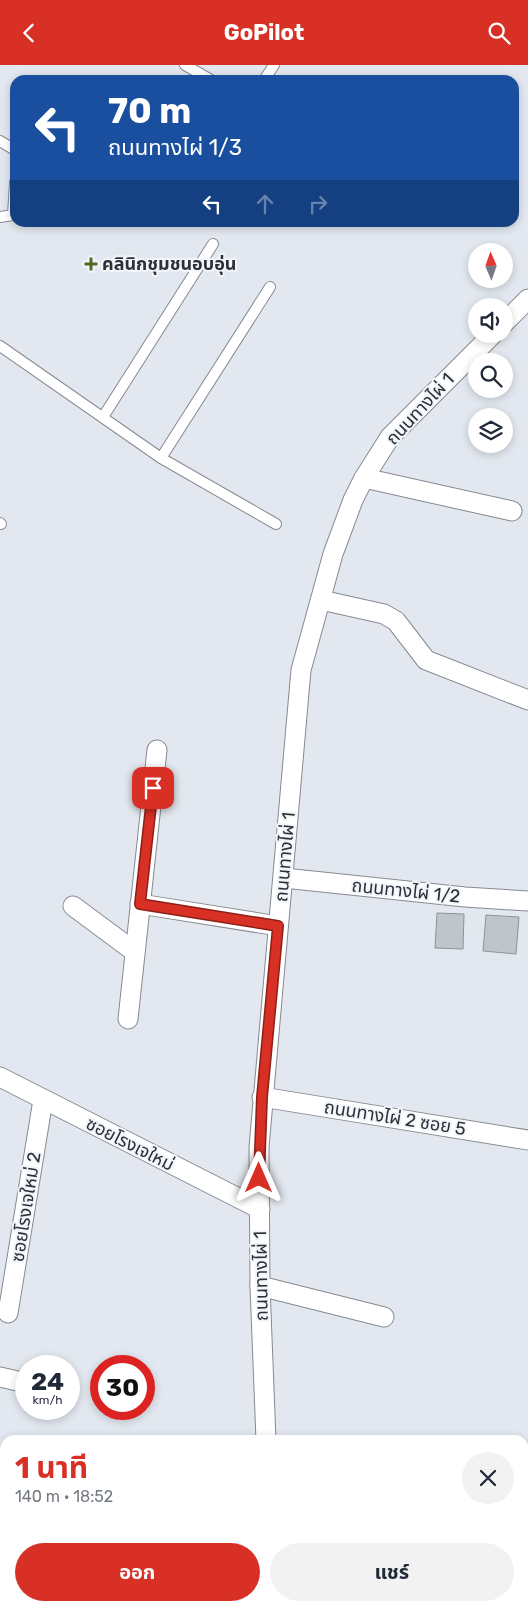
<!DOCTYPE html>
<html lang="th">
<meta charset="utf-8">
<style>
body{margin:0;font-family:Rubik,"Noto Sans Thai",sans-serif;background:#f2f2f3;color:#1f2937;height:100vh;display:flex;flex-direction:column;font-size:19px;white-space:nowrap}
*{box-sizing:border-box;margin:0}
p{font-size:16px;color:#747a83}
.icon{flex:none;width:28px;height:28px;fill:none;stroke:currentColor;stroke-width:2;stroke-linecap:round;stroke-linejoin:round}
.map{position:relative;flex:1;overflow:hidden}
.sheet{position:absolute;left:0px;top:1370px;width:529px;height:176px;display:flex;flex-direction:column;background:#fff;border-radius:15px 15px 0 0;box-shadow:0 2px 8px #0003}
.sheet>*{flex:none}
.guide{position:absolute;left:10px;top:10px;width:509px;height:152px;border-radius:15px;box-shadow:0 2px 8px #0003;background:#1a4fa0;color:#fff;overflow:hidden}
.needle{width:32px;rotate:358deg}
.buttons{position:absolute;left:468px;top:178px;display:grid;gap:10px}
.buttons a{display:grid;place-items:center;width:45px;height:45px;border-radius:50%;background:#fff;box-shadow:0 2px 8px #0003;font-size:25px}
.speed{position:absolute;left:15px;top:1290px;display:flex;gap:10px;font-size:25px;font-weight:700;text-align:center}
.speed>*{display:grid;place-content:center;width:65px;height:65px;border-radius:50%;background:#fff;box-shadow:0 2px 8px #0003;line-height:1}
.speed small{font-size:12px;font-weight:400}
.speed .limit{border:8px solid #d22;background:#fff;color:#111}
.pin{position:absolute;display:grid;place-items:center;width:42px;height:42px;color:#fff;margin:-21px;border-radius:10px;box-shadow:0 2px 8px #0006}
.me{position:absolute;width:55px;margin:-28px;rotate:0deg;stroke-linejoin:round;filter:drop-shadow(0 0 4px #0008)}
.turn{display:flex;align-items:center;gap:18px;height:105px;padding:0 15px;font-size:22px}
.turn .icon{width:65px;height:65px;stroke-width:2.5}
.turn b{display:block;font-size:35px;line-height:42px}
.lanes{display:flex;align-items:center;height:48px;padding:0 15px;background:#0003;justify-content:center;gap:25px;direction:ltr}
.lanes .off{opacity:.35}
.round{display:grid;place-items:center;flex:none;width:52px;height:52px;border-radius:26px;background:#f2f2f3}
.overview{display:flex;align-items:center;justify-content:space-between;height:85px;padding:0 15px}
h1{font-size:30px;font-weight:700;line-height:38px;color:#d93025}
.button{display:flex;gap:10px;margin-top:auto;padding:10px 15px}
.button a{flex:1;height:58px;border-radius:30px;background:#d93025;color:#fff;font-size:20px;font-weight:700;line-height:58px;text-align:center}
.button a+a{background:#f2f2f3;color:#1f2937}
header{display:flex;justify-content:space-between;align-items:center;height:65px;padding:0 15px;background:#d93025;color:#fff;font-size:22px;font-weight:700}
.map>svg:first-child{display:block}
.building{fill:#c0c5cc;stroke:#8e939a}
.lines{fill:none;stroke-linecap:round;stroke-linejoin:round}
.service-casing{stroke:#868a91;stroke-width:12}
.minor-casing{stroke:#868a91;stroke-width:21}
.service{stroke:#fff;stroke-width:10}
.minor{stroke:#fff;stroke-width:19}
.route-casing{stroke:#8d1f18;stroke-width:12}
.route{stroke:#d93025;stroke-width:9}
.poi-dot{fill:#4f6c20;stroke:#f1f6fd;stroke-width:2}
.labels{text-anchor:middle;stroke-width:4;stroke-linejoin:round;paint-order:stroke}
.poi-label{font-size:18px;font-weight:bold;fill:#2e3033;stroke:#f1f6fd;text-anchor:start}
.street-label{font-size:18px;fill:#2e3033;stroke:#f1f6fd}
</style>
<header><svg class="icon" aria-label="back" viewBox="0 0 24 24"><path d="M15 5l-7 7 7 7"/></svg>GoPilot<svg class="icon" aria-label="search" viewBox="0 0 24 24"><circle cx="10" cy="10" r="6"/><path d="M15 15l6 6"/></svg></header>
<div class="map">
<svg width="528" height="1546" viewBox="0 0 528 1546">
<rect width="100%" height="100%" fill="#e3e8f0"/>
<!-- building -->
<g class="building">
<polygon points="437,848 464,849 463,884 435,883"/>
<polygon points="486,850 519,852 516,889 483,886"/>
</g>
<g class="lines">
<defs>
<g id="service">
<polyline points="185,0 211,15"/>
<polyline points="264,15 274,0"/>
<polyline points="0,76 15,85"/>
<polyline points="0,152 13,150 15,117"/>
<polyline points="0,281 161,393 276,459"/>
<polyline points="103,352 213,179"/>
<polyline points="161,393 270,222"/>
<polyline points="0,458 1,459"/>
</g>
<g id="minor">
<polyline points="504,258 528,234"/>
<polyline points="364,413 512,446"/>
<polyline points="321,535 384,549 396,556 426,595 528,635"/>
<polyline points="284,813 465,832 528,836"/>
<polyline points="140,839 278,861"/>
<polyline points="73,841 135,887"/>
<polyline points="128,954 157,685"/>
<polyline points="0,1012 260,1144"/>
<polyline points="262,1032 528,1075"/>
<polyline points="260,1221 384,1252"/>
<polyline points="8,1248 43,1035"/>
<polyline points="0,1312 26,1318"/>
<polyline points="266,1375 260,1221 259,1082 301,605 333,489 353,435 364,413 390,372 493,269"/>
<polyline points="524,1507 528,1507"/>
<polyline points="272,1541 272,1546"/>
</g>
</defs>
<!-- service casing -->
<use href="#service" class="service-casing"/>
<!-- minor casing -->
<use href="#minor" class="minor-casing"/>
<!-- service -->
<use href="#service" class="service"/>
<!-- minor -->
<use href="#minor" class="minor"/>
</g>
<g class="lines">
<defs>
<polyline id="route" points="153,723 140,839 278,861 262,1032 259,1113"/>
</defs>
<!-- route casing -->
<use href="#route" class="route-casing"/>
<!-- route -->
<use href="#route" class="route"/>
</g>
<!-- markers -->
<path class="poi-dot" d="M88.5 191.5h5v5h5v5h-5v5h-5v-5h-5v-5h5z"/>
<g class="labels">
<!-- poi labels -->
<g class="poi-label">
<text x="102" y="205">คลินิกชุมชนอบอุ่น</text>
</g>
<!-- street labels -->
<g class="street-label">
<text transform="translate(420 344) rotate(-47)" y="6">ถนนทางไผ่ 1</text>
<text transform="translate(285 792) rotate(-85)" y="6">ถนนทางไผ่ 1</text>
<text transform="translate(406 826) rotate(6)" y="6">ถนนทางไผ่ 1/2</text>
<text transform="translate(395 1053) rotate(9)" y="6">ถนนทางไผ่ 2 ซอย 5</text>
<text transform="translate(130 1079) rotate(27)" y="6">ซอยโรงเจใหม่</text>
<text transform="translate(26 1142) rotate(-81)" y="6">ซอยโรงเจใหม่ 2</text>
<text transform="translate(261 1211) rotate(-91)" y="6">ถนนทางไผ่ 1</text>
</g>
</g>
</svg>
<div class="buttons">
<a><svg class="needle" viewBox="-14 -14 28 28"><path d="M0-13l5 13h-10z" fill="#e53935"/><path d="M0 13l5-13h-10z" fill="#747a83"/></svg></a>
<a><svg class="icon" aria-label="sound" viewBox="0 0 24 24"><path d="M4 9h4l5-4v14l-5-4H4zM17 9q2 3 0 6"/></svg></a>
<a><svg class="icon" aria-label="search" viewBox="0 0 24 24"><circle cx="10" cy="10" r="6"/><path d="M15 15l6 6"/></svg></a>
<a><svg class="icon" aria-label="layers" viewBox="0 0 24 24"><path d="M12 4l9 5-9 5-9-5zM3 14l9 5 9-5"/></svg></a>
</div>
<div class="speed"><div>24<small>km/h</small></div><div class="limit">30</div></div>
<div class="pin" style="left:153px;top:723px;background:#d93025"><svg class="icon" aria-label="arrive" viewBox="0 0 24 24"><path d="M6 21V4h12l-3 4 3 4H6"/></svg></div>
<svg class="me" style="left:259px;top:1113px" viewBox="-20 -20 40 40"><path d="M0-17L14 15 0 8-14 15z" fill="#d93025" stroke="#fff" stroke-width="4"/></svg>
<div class="guide">
<div class="turn"><svg class="icon" aria-label="left" viewBox="0 0 24 24"><path d="M17 20v-9H6M10 6l-5 5 5 5"/></svg><div><b>70 m</b>ถนนทางไผ่ 1/3</div></div>
<div class="lanes"><svg class="icon" aria-label="left" viewBox="0 0 24 24"><path d="M17 20v-9H6M10 6l-5 5 5 5"/></svg><svg class="icon off" aria-label="ahead" viewBox="0 0 24 24"><path d="M12 20V5M6 11l6-6 6 6"/></svg><svg class="icon off" aria-label="right" viewBox="0 0 24 24"><path d="M7 20v-9h11M14 6l5 5-5 5"/></svg></div>
</div>
<section class="sheet">
<div class="overview"><div><h1>1 นาที</h1><p>140 m · 18:52</p></div><a class="round"><svg class="icon" aria-label="close" viewBox="0 0 24 24"><path d="M6 6l12 12M18 6L6 18"/></svg></a></div>
<div class="button"><a>ออก</a><a>แชร์</a></div>
</section>
</div>
